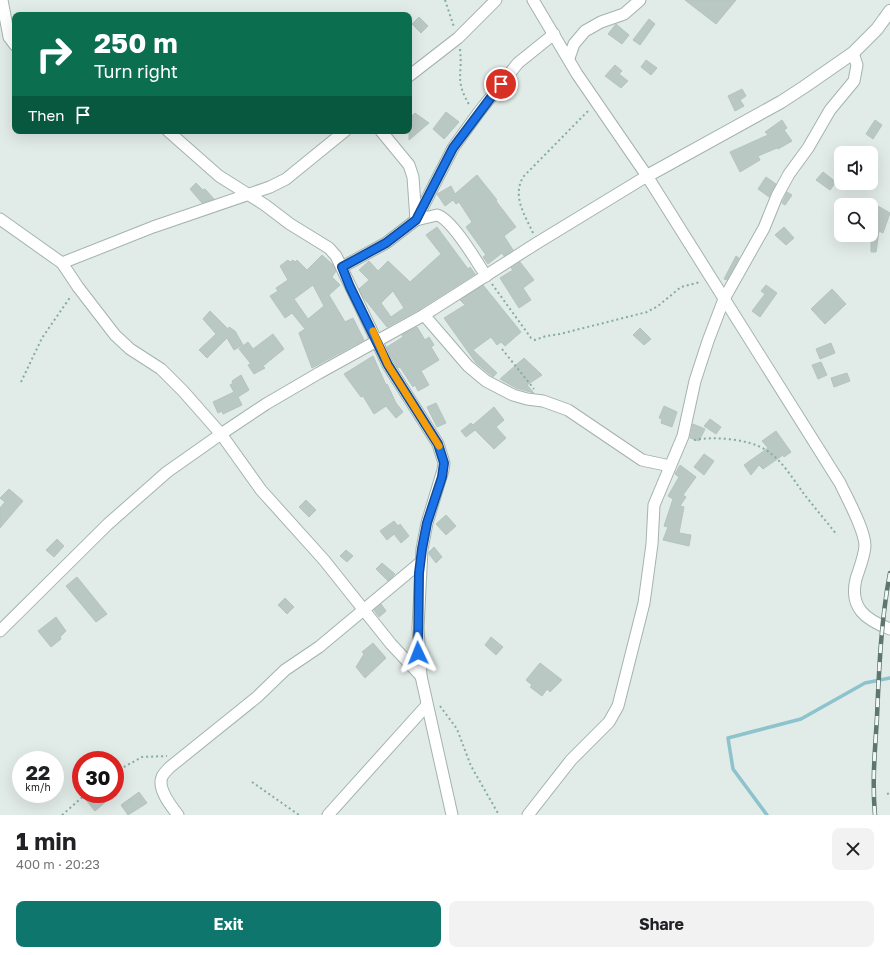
<!DOCTYPE html>
<meta charset="utf-8">
<style>
body{margin:0;font-family:"Golos Text",sans-serif;background:#f2f2f2;color:#202124;height:100vh;display:flex;flex-direction:column;font-size:15px;white-space:nowrap}
*{box-sizing:border-box;margin:0}
p{font-size:13px;color:#757577}
.icon{flex:none;width:22px;height:22px;fill:none;stroke:currentColor;stroke-width:2;stroke-linecap:round;stroke-linejoin:round}
.map{position:relative;height:815px;overflow:hidden}
.drawer{display:flex;flex-direction:column;background:#fff;flex:1}
.drawer>*{flex:none}
.hud{position:absolute;left:12px;top:12px;width:400px;height:122px;border-radius:8px;box-shadow:0 4px 16px #0002;background:#0b6e4f;color:#fff;overflow:hidden}
.fabs{position:absolute;left:834px;top:146px;display:grid;gap:8px}
.fabs a{display:grid;place-items:center;width:44px;height:44px;border-radius:8px;background:#fff;box-shadow:0 4px 16px #0002;font-size:20px}
.speed{position:absolute;left:12px;top:751px;display:flex;gap:8px;font-size:20px;font-weight:700;text-align:center}
.speed>*{display:grid;place-content:center;width:52px;height:52px;border-radius:50%;background:#fff;box-shadow:0 4px 16px #0002;line-height:1}
.speed small{font-size:10px;font-weight:400}
.speed .limit{border:6px solid #d22;background:#fff;color:#111}
.pin{position:absolute;display:grid;place-items:center;width:34px;height:34px;color:#fff;margin:-17px;border:2px solid #fff;border-radius:50%;box-shadow:0 1px 4px #0007}
.me{position:absolute;width:44px;margin:-22px;rotate:358deg;stroke-linejoin:round;filter:drop-shadow(0 0 3px #0008)}
.turn{display:flex;align-items:center;gap:14px;height:84px;padding:0 16px;font-size:18px}
.turn .icon{width:52px;height:52px;stroke-width:2.5}
.turn b{display:block;font-size:28px;line-height:34px}
.then{display:flex;align-items:center;height:38px;padding:0 16px;background:#0003;gap:8px;font-size:15px}
.round{display:grid;place-items:center;flex:none;width:42px;height:42px;border-radius:8px;background:#f2f2f2}
.summary{display:flex;align-items:center;justify-content:space-between;height:68px;padding:0 16px}
h1{font-size:24px;font-weight:700;line-height:30px}
.action{display:flex;gap:8px;margin-top:auto;padding:8px 16px}
.action a{flex:1;height:46px;border-radius:8px;background:#0f766e;color:#fff;font-size:16px;font-weight:700;line-height:46px;text-align:center}
.action a+a{background:#f2f2f2;color:#202124}
.map>svg:first-child{display:block}
.lines{fill:none;stroke-linecap:round;stroke-linejoin:round}
.stream{stroke:#8cc3cd;stroke-width:3.5}
.building{fill:#bac8c3;stroke:#b4c4be;fill-rule:evenodd}
.minor-casing{stroke:#a4b3ae;stroke-width:13}
.tertiary-casing{stroke:#a4b3ae;stroke-width:14}
.path{stroke:#83ada0;stroke-width:2;stroke-dasharray:2 3;stroke-linecap:butt}
.minor{stroke:#fff;stroke-width:11}
.tertiary{stroke:#fff;stroke-width:12}
.rail-casing{stroke:#5d7670;stroke-width:4.5}
.rail{stroke:#f1f8f5;stroke-width:3;stroke-dasharray:9;stroke-linecap:butt}
.route-casing{stroke:#114b97;stroke-width:10}
.route{stroke:#1a73e8;stroke-width:7}
.slow{stroke:#f59e0b;stroke-width:7}
</style>
<div class="map">
<svg width="890" height="815" viewBox="0 0 890 815">
<rect width="100%" height="100%" fill="#e1ebe7"/>
<g class="lines">
<!-- stream -->
<polyline class="stream" points="767,815 733,769 728,738 801,719 865,683 890,678"/>
</g>
<!-- building -->
<g class="building">
<polygon points="685,0 736,0 716,24"/>
<polygon points="419,17 428,26 421,33 412,24"/>
<polygon points="649,19 655,24 640,45 633,40"/>
<polygon points="616,24 629,35 622,44 608,34"/>
<polygon points="646,60 657,68 651,75 641,67"/>
<polygon points="615,65 622,71 619,74 628,81 621,88 605,76"/>
<polygon points="742,89 746,96 740,100 744,106 735,111 728,96"/>
<polygon points="446,112 459,122 444,139 433,129"/>
<polygon points="415,113 429,123 409,140 409,118"/>
<polygon points="782,120 787,128 784,130 792,141 778,149 777,148 758,156 760,160 740,172 730,152 768,135 765,132"/>
<polygon points="875,120 882,125 873,139 866,134"/>
<polygon points="823,172 836,182 830,190 816,180"/>
<polygon points="477,175 497,200 496,201 516,227 504,236 513,250 504,256 502,253 488,264 483,257 486,255 466,227 472,222 459,202 456,204 453,200 445,206 437,194 451,186 455,194"/>
<polygon points="766,177 776,184 769,197 758,189"/>
<polygon points="196,183 203,190 205,189 214,199 202,203 190,189"/>
<polygon points="787,192 792,195 785,205 782,203"/>
<polygon points="871,202 890,213 883,233 879,231 876,252 871,252"/>
<path d="M437,227L468,269L470,267L475,274L420,309L387,327L363,297L359,289L369,280L359,270L369,261L378,271L388,261L410,282L441,254L426,235ZM393,291L404,308L391,317L381,303Z"/>
<polygon points="784,227 794,238 786,245 775,235"/>
<path d="M322,255L333,265L336,271L332,277L340,285L329,295L345,322L353,318L364,340L312,368L299,333L305,329L292,313L285,318L270,296L278,291L276,288L288,280L280,266L288,260L290,262L293,260L295,262L297,260L307,270ZM313,285L324,306L308,319L294,299Z"/>
<polygon points="736,256 739,258 727,280 724,279"/>
<polygon points="520,262 534,280 523,288 531,300 519,308 500,278 513,270 511,268"/>
<polygon points="483,285 521,332 505,346 501,342 497,345 491,337 473,350 497,373 493,377 476,363 444,318 465,305 460,300"/>
<polygon points="766,285 777,293 760,317 752,311 765,294 761,291"/>
<polygon points="832,289 846,304 825,324 811,309"/>
<polygon points="210,311 228,329 229,327 235,331 243,345 234,350 227,338 207,358 199,350 216,334 203,319"/>
<polygon points="417,327 425,340 429,337 434,345 431,347 439,360 421,371 429,385 418,391 415,385 413,387 400,367 398,368 387,347 403,337 402,335"/>
<polygon points="640,328 651,339 644,345 633,335"/>
<polygon points="273,334 284,349 263,366 265,368 254,374 248,365 251,364 239,349 248,342 253,349"/>
<polygon points="831,343 835,353 820,359 816,349"/>
<polygon points="373,356 386,385 387,384 396,403 403,412 396,418 386,406 374,414 363,396 361,397 344,374"/>
<polygon points="524,358 542,375 527,385 534,393 516,388 500,379"/>
<polygon points="821,362 827,375 818,379 812,365"/>
<polygon points="847,373 850,381 834,387 831,378"/>
<polygon points="241,375 249,390 238,397 242,405 223,414 222,411 218,413 213,402 234,392 230,385 233,383 232,381"/>
<polygon points="436,403 446,423 437,427 427,407"/>
<polygon points="664,406 677,412 672,427 661,423 662,419 659,418"/>
<polygon points="494,407 504,420 496,427 506,438 494,449 475,430 466,437 461,431 471,423 473,425"/>
<polygon points="710,419 721,427 716,434 704,426"/>
<polygon points="693,424 705,429 699,441 690,438"/>
<polygon points="776,431 791,452 784,457 783,455 763,469 759,465 751,475 744,465 768,448 762,441"/>
<polygon points="704,454 714,461 704,475 694,467"/>
<polygon points="680,465 696,477 683,495 686,497 680,506 684,507 679,533 691,535 689,546 663,540 668,527 664,526 673,499 668,496 679,477 675,474"/>
<polygon points="9,489 23,501 0,528 0,508 5,502 0,498"/>
<polygon points="306,500 316,510 309,517 299,507"/>
<polygon points="446,515 456,526 446,535 436,524"/>
<polygon points="394,521 398,526 400,524 409,536 401,543 394,534 387,540 380,531"/>
<polygon points="57,539 64,546 54,557 46,550"/>
<polygon points="434,547 442,557 436,563 429,554 429,552"/>
<polygon points="346,550 353,556 347,562 340,556"/>
<polygon points="382,563 395,574 388,581 376,569"/>
<polygon points="77,577 107,614 96,622 66,586"/>
<polygon points="285,598 294,607 287,614 278,605"/>
<polygon points="381,604 386,611 379,617 374,610"/>
<polygon points="56,617 66,631 60,637 61,639 51,647 38,631"/>
<polygon points="491,637 503,647 496,655 485,645"/>
<polygon points="373,643 386,658 365,678 356,667 364,654 362,652"/>
<polygon points="540,663 562,680 550,692 547,689 542,696 530,687 532,685 526,680"/>
<polygon points="139,792 147,803 128,815 121,805"/>
<polygon points="93,794 115,794 95,811 86,800"/>
</g>
<g class="lines">
<defs>
<g id="minor">
<polyline points="2,0 9,37 15,45"/>
<path d="M533,0L577,74L647,176L840,483C847,498 865,530 865,546C864,558 859,569 856,579C849,608 866,620 890,629"/>
<polyline points="569,58 574,44 585,31 601,22 624,14 640,0"/>
<polyline points="409,76 458,38 496,0"/>
<polyline points="168,131 219,176 265,205 290,224 329,248 336,256 388,365 438,444 444,463 443,470 427,523 422,549 418,628 421,676 452,815"/>
<polyline points="381,131 409,165 413,177 416,220"/>
<polyline points="0,219 62,263 78,287 115,335 130,349 161,369 183,391 221,434 261,490 324,560 391,644 421,676"/>
<polyline points="416,220 453,148 479,112 518,63 554,34"/>
<polyline points="62,263 153,227 270,187 286,179 345,131"/>
<path d="M342,267L386,243L416,220L437,215C452,219 477,262 486,276"/>
<polyline points="424,315 468,366 486,381 513,395 527,399 543,401 568,410 642,460 670,466"/>
<polyline points="0,631 108,524 167,472 221,434 266,404 319,373 424,315 537,243 647,176"/>
<path d="M178,815C171,806 157,789 162,777C163,774 167,770 170,767L257,697L285,670L319,647L421,562"/>
<polyline points="328,815 427,705"/>
<polyline points="528,815 571,760 609,722 618,706 644,603 652,544 654,505 683,436 695,381 708,341 724,299 764,228 777,196 789,174 808,148 830,110 854,81 857,65 853,53"/>
</g>
<polyline id="tertiary" points="647,176 781,102 804,87 853,53 877,29 890,11"/>
</defs>
<!-- minor casing -->
<use href="#minor" class="minor-casing"/>
<!-- tertiary casing -->
<use href="#tertiary" class="tertiary-casing"/>
<!-- path -->
<g class="path">
<polyline points="445,0 454,27"/>
<path d="M460,49C463,75 454,80 470,106"/>
<path d="M533,233C525,215 512,197 523,177L589,110"/>
<polyline points="492,284 531,338 535,340 546,336 560,334 647,312 658,306 681,287 700,282"/>
<polyline points="502,349 534,389"/>
<polyline points="21,382 42,338 71,296"/>
<path d="M694,440C713,436 749,439 766,450C782,460 793,479 804,494C815,508 826,521 837,535"/>
<polyline points="440,706 457,729 471,766 499,815"/>
<polyline points="115,772 142,757 167,756"/>
<polyline points="252,782 299,815"/>
<polyline points="887,794 890,793"/>
<polyline points="62,815 86,794"/>
</g>
<!-- minor -->
<use href="#minor" class="minor"/>
<!-- tertiary -->
<use href="#tertiary" class="tertiary"/>
<defs>
<path id="rail" d="M875,815C872,782 875,750 877,717C879,669 881,620 890,573"/>
</defs>
<!-- rail casing -->
<use href="#rail" class="rail-casing"/>
<!-- rail -->
<use href="#rail" class="rail"/>
</g>
<g class="lines">
<defs>
<polyline id="route" points="418,653 419,573 422,549 427,523 442,477 444,463 438,444 388,365 350,287 342,267 386,243 416,220 453,148 501,84"/>
</defs>
<!-- route casing -->
<use href="#route" class="route-casing"/>
<!-- route -->
<use href="#route" class="route"/>
<!-- slow -->
<polyline class="slow" points="373,331 388,365 439,446"/>
</g>
</svg>
<div class="fabs">
<a><svg class="icon" aria-label="sound" viewBox="0 0 24 24"><path d="M4 9h4l5-4v14l-5-4H4zM17 9q2 3 0 6"/></svg></a>
<a><svg class="icon" aria-label="search" viewBox="0 0 24 24"><circle cx="10" cy="10" r="6"/><path d="M15 15l6 6"/></svg></a>
</div>
<div class="speed"><div>22<small>km/h</small></div><div class="limit">30</div></div>
<div class="pin" style="left:501px;top:84px;background:#d93025"><svg class="icon" aria-label="arrive" viewBox="0 0 24 24"><path d="M6 21V4h12l-3 4 3 4H6"/></svg></div>
<svg class="me" style="left:418px;top:653px" viewBox="-20 -20 40 40"><path d="M0-17L14 15 0 8-14 15z" fill="#1a73e8" stroke="#fff" stroke-width="4"/></svg>
<div class="hud">
<div class="turn"><svg class="icon" aria-label="right" viewBox="0 0 24 24"><path d="M7 20v-9h11M14 6l5 5-5 5"/></svg><div><b>250 m</b>Turn right</div></div>
<div class="then">Then<svg class="icon" aria-label="arrive" viewBox="0 0 24 24"><path d="M6 21V4h12l-3 4 3 4H6"/></svg></div>
</div>
</div>
<section class="drawer">
<div class="summary"><div><h1>1 min</h1><p>400 m · 20:23</p></div><a class="round"><svg class="icon" aria-label="close" viewBox="0 0 24 24"><path d="M6 6l12 12M18 6L6 18"/></svg></a></div>
<div class="action"><a>Exit</a><a>Share</a></div>
</section>
